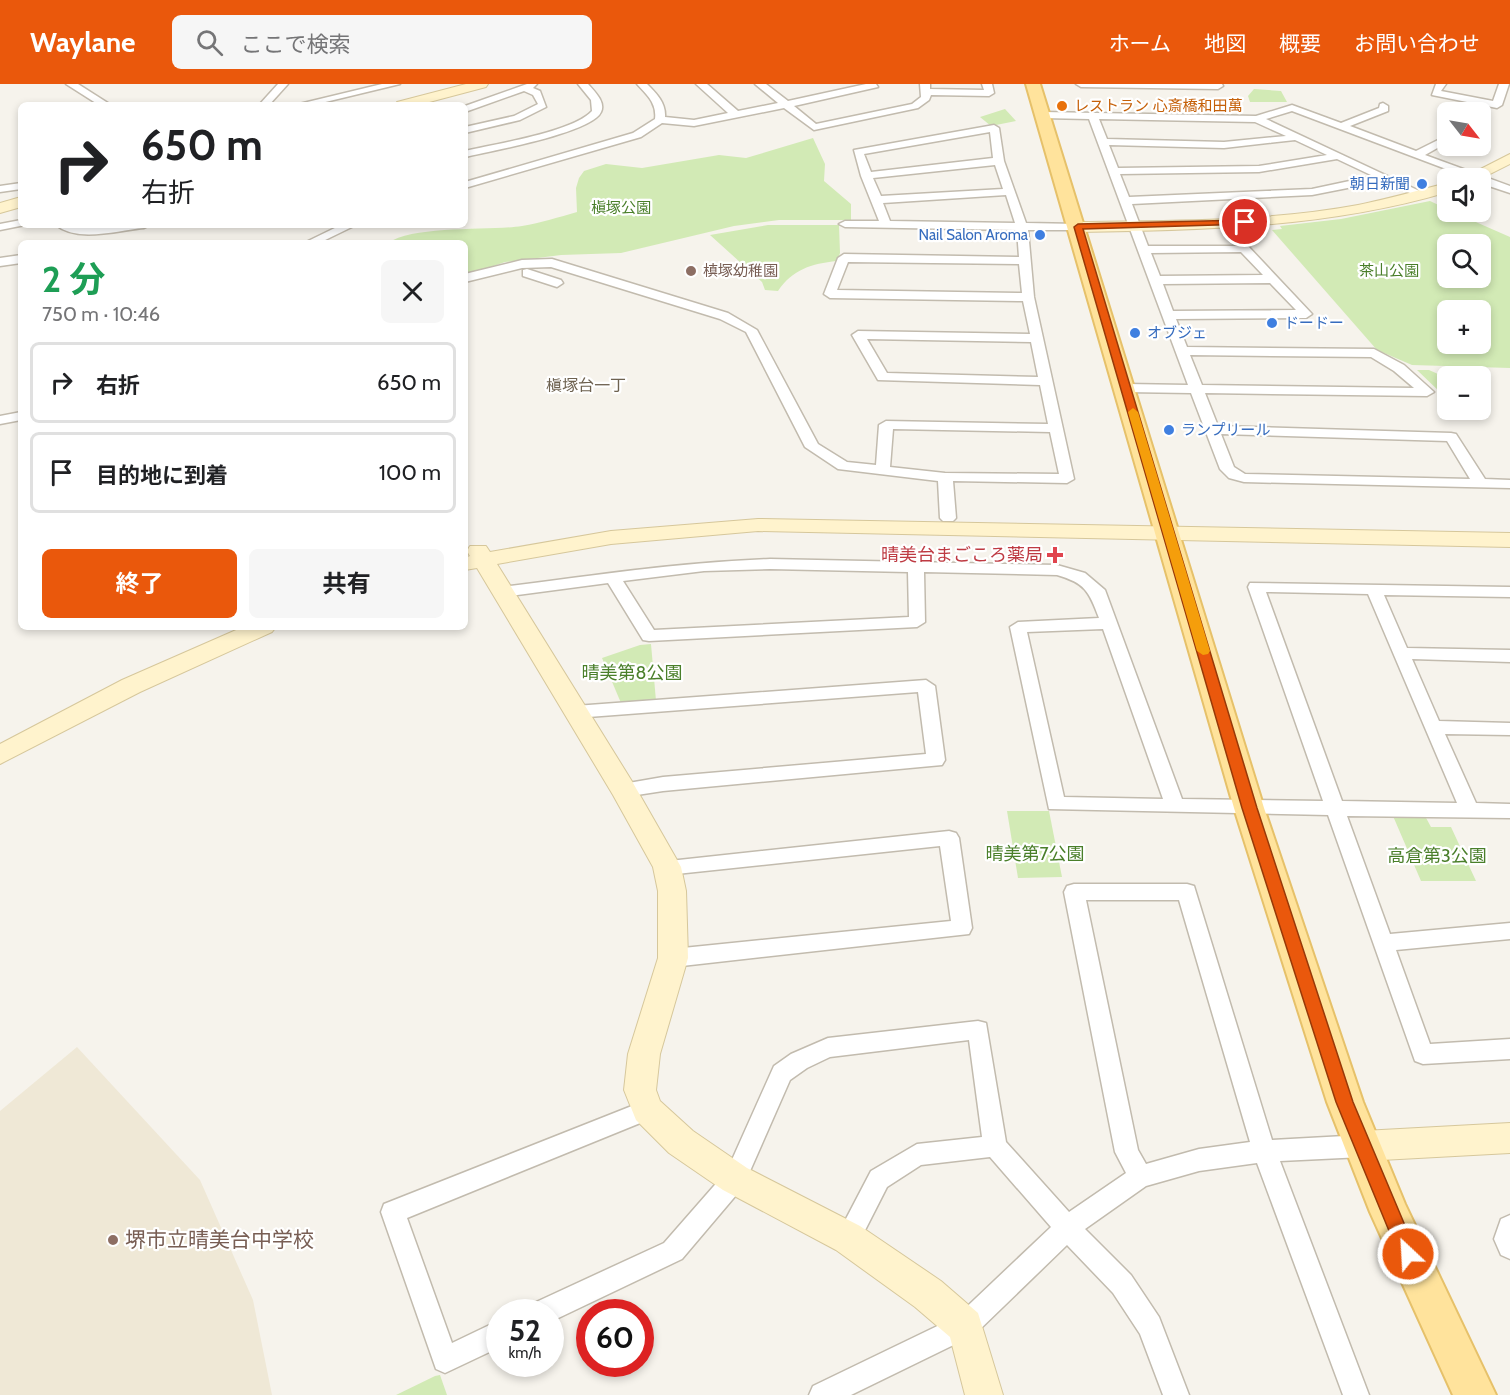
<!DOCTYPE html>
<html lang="ja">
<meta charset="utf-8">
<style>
body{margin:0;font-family:Cabin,"Noto Sans JP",sans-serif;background:#f6f6f6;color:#202124;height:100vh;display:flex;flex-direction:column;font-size:22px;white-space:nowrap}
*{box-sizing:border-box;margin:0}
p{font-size:20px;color:#757577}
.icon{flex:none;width:33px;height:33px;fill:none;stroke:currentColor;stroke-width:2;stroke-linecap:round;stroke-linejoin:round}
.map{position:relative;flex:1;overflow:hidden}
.sheet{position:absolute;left:18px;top:156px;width:450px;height:390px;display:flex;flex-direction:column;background:#fff;border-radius:9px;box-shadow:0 3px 9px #0003}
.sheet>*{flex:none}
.guide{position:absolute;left:18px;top:18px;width:450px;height:126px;border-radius:9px;box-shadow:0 3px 9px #0003;background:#fff;color:#202124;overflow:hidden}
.needle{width:39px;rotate:121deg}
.fabs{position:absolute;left:1437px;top:18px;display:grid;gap:12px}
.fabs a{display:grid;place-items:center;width:54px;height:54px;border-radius:9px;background:#fff;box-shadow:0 3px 9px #0003;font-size:30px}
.speed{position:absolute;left:486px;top:1215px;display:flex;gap:12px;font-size:30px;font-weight:700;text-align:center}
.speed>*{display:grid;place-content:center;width:78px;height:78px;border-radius:50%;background:#fff;box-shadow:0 3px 9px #0003;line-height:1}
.speed small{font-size:15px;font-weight:400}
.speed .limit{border:9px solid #d22;background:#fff;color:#111}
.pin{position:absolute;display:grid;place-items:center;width:51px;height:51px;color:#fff;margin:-26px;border:3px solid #fff;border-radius:50%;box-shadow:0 2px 6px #0007}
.me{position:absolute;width:66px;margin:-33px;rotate:335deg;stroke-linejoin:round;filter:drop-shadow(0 0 4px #0008)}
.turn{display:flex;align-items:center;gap:21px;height:126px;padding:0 24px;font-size:27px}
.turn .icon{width:78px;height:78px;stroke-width:2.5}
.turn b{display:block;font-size:42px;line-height:51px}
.round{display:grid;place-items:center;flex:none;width:63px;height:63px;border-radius:9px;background:#f6f6f6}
.head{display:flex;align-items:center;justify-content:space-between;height:102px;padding:0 24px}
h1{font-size:36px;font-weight:700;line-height:45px;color:#1e9e55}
.action{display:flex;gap:12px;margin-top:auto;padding:12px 24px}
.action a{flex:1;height:69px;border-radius:9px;background:#ea580c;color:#fff;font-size:24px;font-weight:700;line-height:69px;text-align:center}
.action a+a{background:#f6f6f6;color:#202124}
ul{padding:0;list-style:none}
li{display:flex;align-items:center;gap:18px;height:81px;margin:0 12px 9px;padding:0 12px;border:3px solid #e0e0e0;border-radius:9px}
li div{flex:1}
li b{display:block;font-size:22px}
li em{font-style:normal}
header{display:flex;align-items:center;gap:36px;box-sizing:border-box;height:84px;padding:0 30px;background:#ea580c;color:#fff}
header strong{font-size:28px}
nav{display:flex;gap:33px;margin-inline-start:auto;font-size:21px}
.search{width:420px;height:54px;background:#f6f6f6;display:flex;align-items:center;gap:15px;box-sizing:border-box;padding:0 21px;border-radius:9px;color:#757577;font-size:22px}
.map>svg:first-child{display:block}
.education{fill:#efe8d6}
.green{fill:#d2eab5;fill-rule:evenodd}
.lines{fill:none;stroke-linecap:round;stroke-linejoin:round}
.street-casing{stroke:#c2bbae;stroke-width:3}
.secondary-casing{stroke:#d6c79b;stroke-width:2}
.primary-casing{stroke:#e6c16a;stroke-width:4}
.street{fill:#fff;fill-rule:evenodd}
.secondary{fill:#fff3cd;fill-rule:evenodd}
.primary{fill:#ffe39c;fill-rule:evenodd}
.route{fill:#ea580c;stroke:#983908;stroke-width:1.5}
.slow{fill:#f59e0b}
.food-dot{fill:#e8710a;stroke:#fff;stroke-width:2}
.shop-dot{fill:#3f7fe0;stroke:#fff;stroke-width:2}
.education-dot{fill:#8d6e63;stroke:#fff;stroke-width:2}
.health-dot{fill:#e0444e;stroke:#fff;stroke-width:2}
.labels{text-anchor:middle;stroke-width:4.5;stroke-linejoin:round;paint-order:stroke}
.far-food-label{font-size:15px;fill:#c56008;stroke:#fff;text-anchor:start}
.far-shop-label{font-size:15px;fill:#366cbe;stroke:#fff;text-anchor:start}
.far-park-label{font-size:15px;fill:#4a7f2a;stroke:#fff}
.far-education-label{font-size:15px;fill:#785e54;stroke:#fff;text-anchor:start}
.far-neighbourhood-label{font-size:16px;fill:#6e6250;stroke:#fff}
.health-label{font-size:18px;fill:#be3a42;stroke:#fff;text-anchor:end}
.park-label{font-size:18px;fill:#4a7f2a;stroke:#fff}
.near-education-label{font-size:21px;fill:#785e54;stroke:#fff;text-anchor:start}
</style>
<header>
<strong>Waylane</strong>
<div class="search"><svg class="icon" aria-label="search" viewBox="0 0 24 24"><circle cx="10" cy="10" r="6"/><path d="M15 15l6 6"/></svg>ここで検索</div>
<nav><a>ホーム</a><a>地図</a><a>概要</a><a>お問い合わせ</a></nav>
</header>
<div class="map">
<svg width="1510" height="1311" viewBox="0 0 1510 1311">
<rect width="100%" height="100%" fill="#f6f3ec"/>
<!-- education -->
<polygon class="education" points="77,963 200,1096 253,1216 272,1311 0,1311 0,1027"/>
<!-- green -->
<g class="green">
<polygon points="1254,5 1281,7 1287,18 1250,18 1248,12"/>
<polygon points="1005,25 1016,37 991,42 980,33"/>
<path d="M813,54L825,80L824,97L851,120V136H779L734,142L621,169L561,171L505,178L465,192V159H388C414,141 490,147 522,142C541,139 559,133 577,128L576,104L579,94L584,87L606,80L642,84L719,71L746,74Z"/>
<path d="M1430,117L1447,125L1448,128H1453L1510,153V284L1412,281L1377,266L1272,146L1282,145L1280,142L1341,135ZM1448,160H1480V194H1448ZM1448,226H1480V260H1448Z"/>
<path d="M768,141H839L840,169L837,177C811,180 793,185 778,207L765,206L762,198L710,151Z"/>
<polygon points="1417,286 1429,286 1447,294 1448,326 1480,326 1481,322 1488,331 1449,331 1441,309"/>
<polygon points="651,560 656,617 621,619 602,574 640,561"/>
<polygon points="1007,727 1049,727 1062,793 1018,794"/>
<polygon points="1393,732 1425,732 1431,743 1451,743 1476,797 1421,797"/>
<polygon points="440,1291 447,1311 396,1311 435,1292"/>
</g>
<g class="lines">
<defs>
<g id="street">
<polygon points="66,0 78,0 111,21 99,21"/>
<polygon points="278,0 288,0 269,21 259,21"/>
<polygon points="382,0 400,0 313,21 295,21"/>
<polygon points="527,0 537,0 533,4 540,7 546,23 520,36 465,49 465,43 514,32 538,20 533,11 524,7 465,28 465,22"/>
<path d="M578,0H588C594,7 606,18 601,28C592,49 490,67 465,73V67C495,60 573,48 592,27L591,16Z"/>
<path d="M637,0H647C657,10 666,19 665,33L694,36L728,29L696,0H707L738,27L778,19L755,0H766L788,17L866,0H876L878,3L794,22L816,40L912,20L921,13L920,0H930V5L984,6L982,0H992L994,9L989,12L931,11L929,16L918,24L814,46L784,24L694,42L662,39L641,53L465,104V98L633,49L655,35C657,19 647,11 637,0Z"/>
<polygon points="1076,0 1222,0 1223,2 1218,5 1081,3"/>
<polygon points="1436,0 1446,0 1441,7 1493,17 1499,0 1509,0 1502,21 1497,24 1432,11"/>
<path d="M1383,19L1388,22V27L1350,42L1416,67L1448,51V58L1425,71L1510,102V109L1480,99V94H1470L1292,27L1266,35L1428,111L1419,113L1383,97L1312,111L1132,120L1148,162H1248L1312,230L1306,234L1176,235L1187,263L1374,265L1404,281L1434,308L1427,312L1205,309L1218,342L1451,349L1456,350L1485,395L1510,396V404L1244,398L1229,394L1220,385L1191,309L1126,308L1119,304L1126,300L1188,301L1089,35L1043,34L1038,31L1043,28L1256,32L1292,21L1341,39L1379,24L1380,20ZM1099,35L1255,38L1286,52L1224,58L1107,55ZM1295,56L1327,71L1259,82L1118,84L1109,61L1224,64ZM1337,75L1373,92L1312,105L1129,113L1120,90L1259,88ZM1241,168L1263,191L1160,192L1151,169ZM1270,199L1296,226L1173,227L1163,200ZM1190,271L1371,273L1394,287L1414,304L1202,301ZM1221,350L1447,357L1470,395L1245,390L1234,383Z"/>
<path d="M994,41L999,44L1004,77L1026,139L1078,140L1084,143L1078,146H1028L1034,213L1074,395L1067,399L953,397L956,434L953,437H943L940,434L938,397L838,385L805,363L746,248L720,235L551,183L522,184L465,198V190L522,176L552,175L728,229L757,246L818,360L847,378L876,381L879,341L886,337L1048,340L1040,301L878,296L852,251L858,247L1030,250L1023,217L830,214L824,210L838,174L844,170L1019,173L1017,146L845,143L839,140L845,137H879L861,92L854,66ZM990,48L993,74L871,88L864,70ZM995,81L1003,105L881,112L873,94ZM1006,111L1015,139L890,137L883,119ZM848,178L1019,180L1022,209L837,206ZM867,255L1031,258L1038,293L887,289ZM893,345L1050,348L1059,390L945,389L890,383Z"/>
<polygon points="21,99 21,105 0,108 0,102"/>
<polygon points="21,136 21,141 25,141 0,146 0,140"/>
<path d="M56,141H150L144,144C119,146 78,159 56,141Z"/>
<polygon points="341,141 356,141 319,159 304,159"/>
<polygon points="21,171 21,179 0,182 0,174"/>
<polygon points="527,185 561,196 563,199 557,203 523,192 523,186"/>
<polygon points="21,328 21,336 0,340 0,332"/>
<path d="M770,475L1057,481L1085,489L1105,506L1182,715L1323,717L1248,503L1250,499L1510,503V513L1384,511L1407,564L1510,566V578L1412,575L1439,637L1510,639V651L1445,650L1476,719L1510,720V734L1347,732L1390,850L1510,839V855L1396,866L1430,960L1510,955V975L1423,980L1415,977L1328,731L1049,725L1010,543L1018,538L1099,534C1089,507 1085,499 1057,491L924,488L925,538L917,543L649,557L643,556L608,499L502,513L494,508L502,503C591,492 680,478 770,475ZM770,485L908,488L909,533L654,546L623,497L704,487ZM1266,508L1368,510L1457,719L1342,717ZM1103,545L1163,715L1064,713L1027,548Z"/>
<polygon points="926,596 935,602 945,676 942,681 663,707 624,713 617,711 615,706 617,701 663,693 926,670 918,608 575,634 566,628 575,622"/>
<polygon points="949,747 956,749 959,754 972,844 969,850 673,883 666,880 663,874 666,868 673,865 951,837 940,762 667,791 660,788 657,783 660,778"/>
<path d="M1074,800H1187L1194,802L1272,1056L1363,1051L1371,1054L1375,1062L1371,1070L1363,1073L1280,1077L1369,1311H1343L1257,1079L1199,1087L1146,1102L1085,1145L1131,1191L1159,1233L1189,1311H1163L1140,1250L1113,1209L1067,1161L974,1251L851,1311H809L813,1302L956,1233L1051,1143L990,1073L921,1081L887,1103L857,1162L848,1166L839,1162L836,1154L871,1087L917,1060L982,1053L969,956L830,973L807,984L790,996L743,1103L682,1175L550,1238V1228H530L534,1219L664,1159L727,1087L774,982L791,970L828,954L978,937L986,939L1006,1058L1069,1128L1126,1089L1115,1068L1064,808L1067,802ZM1086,816H1179L1250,1058L1199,1065L1146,1080L1138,1066Z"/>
<polygon points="647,1016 655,1019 658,1026 655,1033 407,1134 452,1259 500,1236 500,1263 445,1289 436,1285 381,1128 384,1120"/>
<polygon points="1510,1131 1510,1175 1501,1171 1494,1155 1501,1135"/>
</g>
<g id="secondary">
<polygon points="466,0 488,0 486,3 418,21 395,21 397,18"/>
<polygon points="1510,70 1510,80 1480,95 1463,94"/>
<path d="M1448,99V108C1326,144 1203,146 1078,148L1070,143L1078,138C1171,137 1266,138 1358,121C1389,115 1418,106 1448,99Z"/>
<polygon points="21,113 21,123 0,129 0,119"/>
<polygon points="758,435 1510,449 1510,463 758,447 611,460 497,480 633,699 681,783 686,807 688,874 660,970 656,1006 660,1017 693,1047 747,1084 860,1142 941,1197 978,1229 1003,1311 965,1311 950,1253 915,1223 836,1166 723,1106 669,1069 636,1036 624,1006 628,970 658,874 658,807 653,783 613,711 477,484 465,486 465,474 470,472 467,467 470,462 486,462 490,468 611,447"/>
<polygon points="243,543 276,543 272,548 140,608 0,680 0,660 122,596"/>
<polygon points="1510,1039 1510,1069 1363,1077 1351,1073 1346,1062 1351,1051 1363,1047"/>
</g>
<polygon id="primary" points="1026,0 1040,0 1264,724 1363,1018 1405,1120 1496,1311 1453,1311 1370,1128 1327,1018 1234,724"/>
</defs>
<!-- street casing -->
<use href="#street" class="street-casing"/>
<!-- secondary casing -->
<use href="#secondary" class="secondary-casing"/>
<!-- primary casing -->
<use href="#primary" class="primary-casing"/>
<!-- street -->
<use href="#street" class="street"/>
<!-- secondary -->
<use href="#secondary" class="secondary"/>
<!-- primary -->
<use href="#primary" class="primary"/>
</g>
<!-- route -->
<polygon class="route" points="1245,136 1248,140 1083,145 1257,724 1353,1018 1417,1170 1414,1176 1408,1179 1401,1176 1336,1018 1242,724 1074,143 1078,140"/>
<!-- slow -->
<polygon class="slow" points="1133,324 1138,328 1210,567 1208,570 1203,571 1197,567 1128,328"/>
<!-- markers -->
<circle class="food-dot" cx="1062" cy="22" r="6"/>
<g class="shop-dot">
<circle cx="1422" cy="100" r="6"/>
<circle cx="1040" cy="151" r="6"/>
<circle cx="1272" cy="239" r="6"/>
<circle cx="1135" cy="249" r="6"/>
<circle cx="1169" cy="346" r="6"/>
</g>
<g class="education-dot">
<circle cx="691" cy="187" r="6"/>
<circle cx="113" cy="1156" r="6"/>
</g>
<path class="health-dot" d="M1052 462h6v6h6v6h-6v6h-6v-6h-6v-6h6z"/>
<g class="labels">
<!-- far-food labels -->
<g class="far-food-label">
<text x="1074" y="27">レストラン 心斎橋和田萬</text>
</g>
<!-- far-shop labels -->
<g class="far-shop-label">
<text x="1410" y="105" text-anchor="end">朝日新聞</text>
<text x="1028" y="156" text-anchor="end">Nail Salon Aroma</text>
<text x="1284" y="244">ドードー</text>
<text x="1147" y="254">オブジェ</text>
<text x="1181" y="351">ランプリール</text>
</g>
<!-- far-park labels -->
<g class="far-park-label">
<text x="621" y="129">槇塚公園</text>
<text x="1389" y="192">茶山公園</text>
</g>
<!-- far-education labels -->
<g class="far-education-label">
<text x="703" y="192">槙塚幼稚園</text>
</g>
<!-- far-neighbourhood labels -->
<g class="far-neighbourhood-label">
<text x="586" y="307">槇塚台一丁</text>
</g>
<!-- health labels -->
<g class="health-label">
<text x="1043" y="477">晴美台まごころ薬局</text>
</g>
<!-- park labels -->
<g class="park-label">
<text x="632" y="595">晴美第8公園</text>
<text x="1035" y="776">晴美第7公園</text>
<text x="1437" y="778">高倉第3公園</text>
</g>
<!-- near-education labels -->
<g class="near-education-label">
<text x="125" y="1163">堺市立晴美台中学校</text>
</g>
</g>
</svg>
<div class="fabs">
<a><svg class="needle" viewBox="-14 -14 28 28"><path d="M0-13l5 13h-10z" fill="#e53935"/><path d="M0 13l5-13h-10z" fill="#757577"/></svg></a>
<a><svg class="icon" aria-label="sound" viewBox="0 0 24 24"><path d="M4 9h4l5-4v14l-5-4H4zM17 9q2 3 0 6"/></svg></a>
<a><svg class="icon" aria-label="search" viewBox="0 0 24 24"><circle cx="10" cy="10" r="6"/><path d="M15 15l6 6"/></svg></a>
<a>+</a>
<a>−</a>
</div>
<div class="speed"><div>52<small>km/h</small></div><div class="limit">60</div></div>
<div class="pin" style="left:1245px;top:138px;background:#d93025"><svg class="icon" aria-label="arrive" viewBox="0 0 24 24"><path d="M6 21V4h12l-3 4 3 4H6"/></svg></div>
<svg class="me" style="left:1408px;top:1170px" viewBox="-20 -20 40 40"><circle r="17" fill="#ea580c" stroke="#fff" stroke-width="3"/><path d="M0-11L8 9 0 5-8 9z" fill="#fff"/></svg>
<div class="guide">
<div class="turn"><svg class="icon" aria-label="right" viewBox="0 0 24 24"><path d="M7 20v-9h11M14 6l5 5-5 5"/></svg><div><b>650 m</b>右折</div></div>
</div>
<section class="sheet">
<div class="head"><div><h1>2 分</h1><p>750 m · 10:46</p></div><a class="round"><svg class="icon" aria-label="close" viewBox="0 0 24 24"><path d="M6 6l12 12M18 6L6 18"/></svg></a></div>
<ul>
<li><svg class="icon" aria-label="right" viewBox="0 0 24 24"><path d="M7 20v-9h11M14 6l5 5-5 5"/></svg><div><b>右折</b></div><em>650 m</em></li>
<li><svg class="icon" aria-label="arrive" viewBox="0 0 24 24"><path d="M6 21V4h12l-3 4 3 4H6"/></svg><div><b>目的地に到着</b></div><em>100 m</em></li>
</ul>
<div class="action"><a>終了</a><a>共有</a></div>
</section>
</div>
